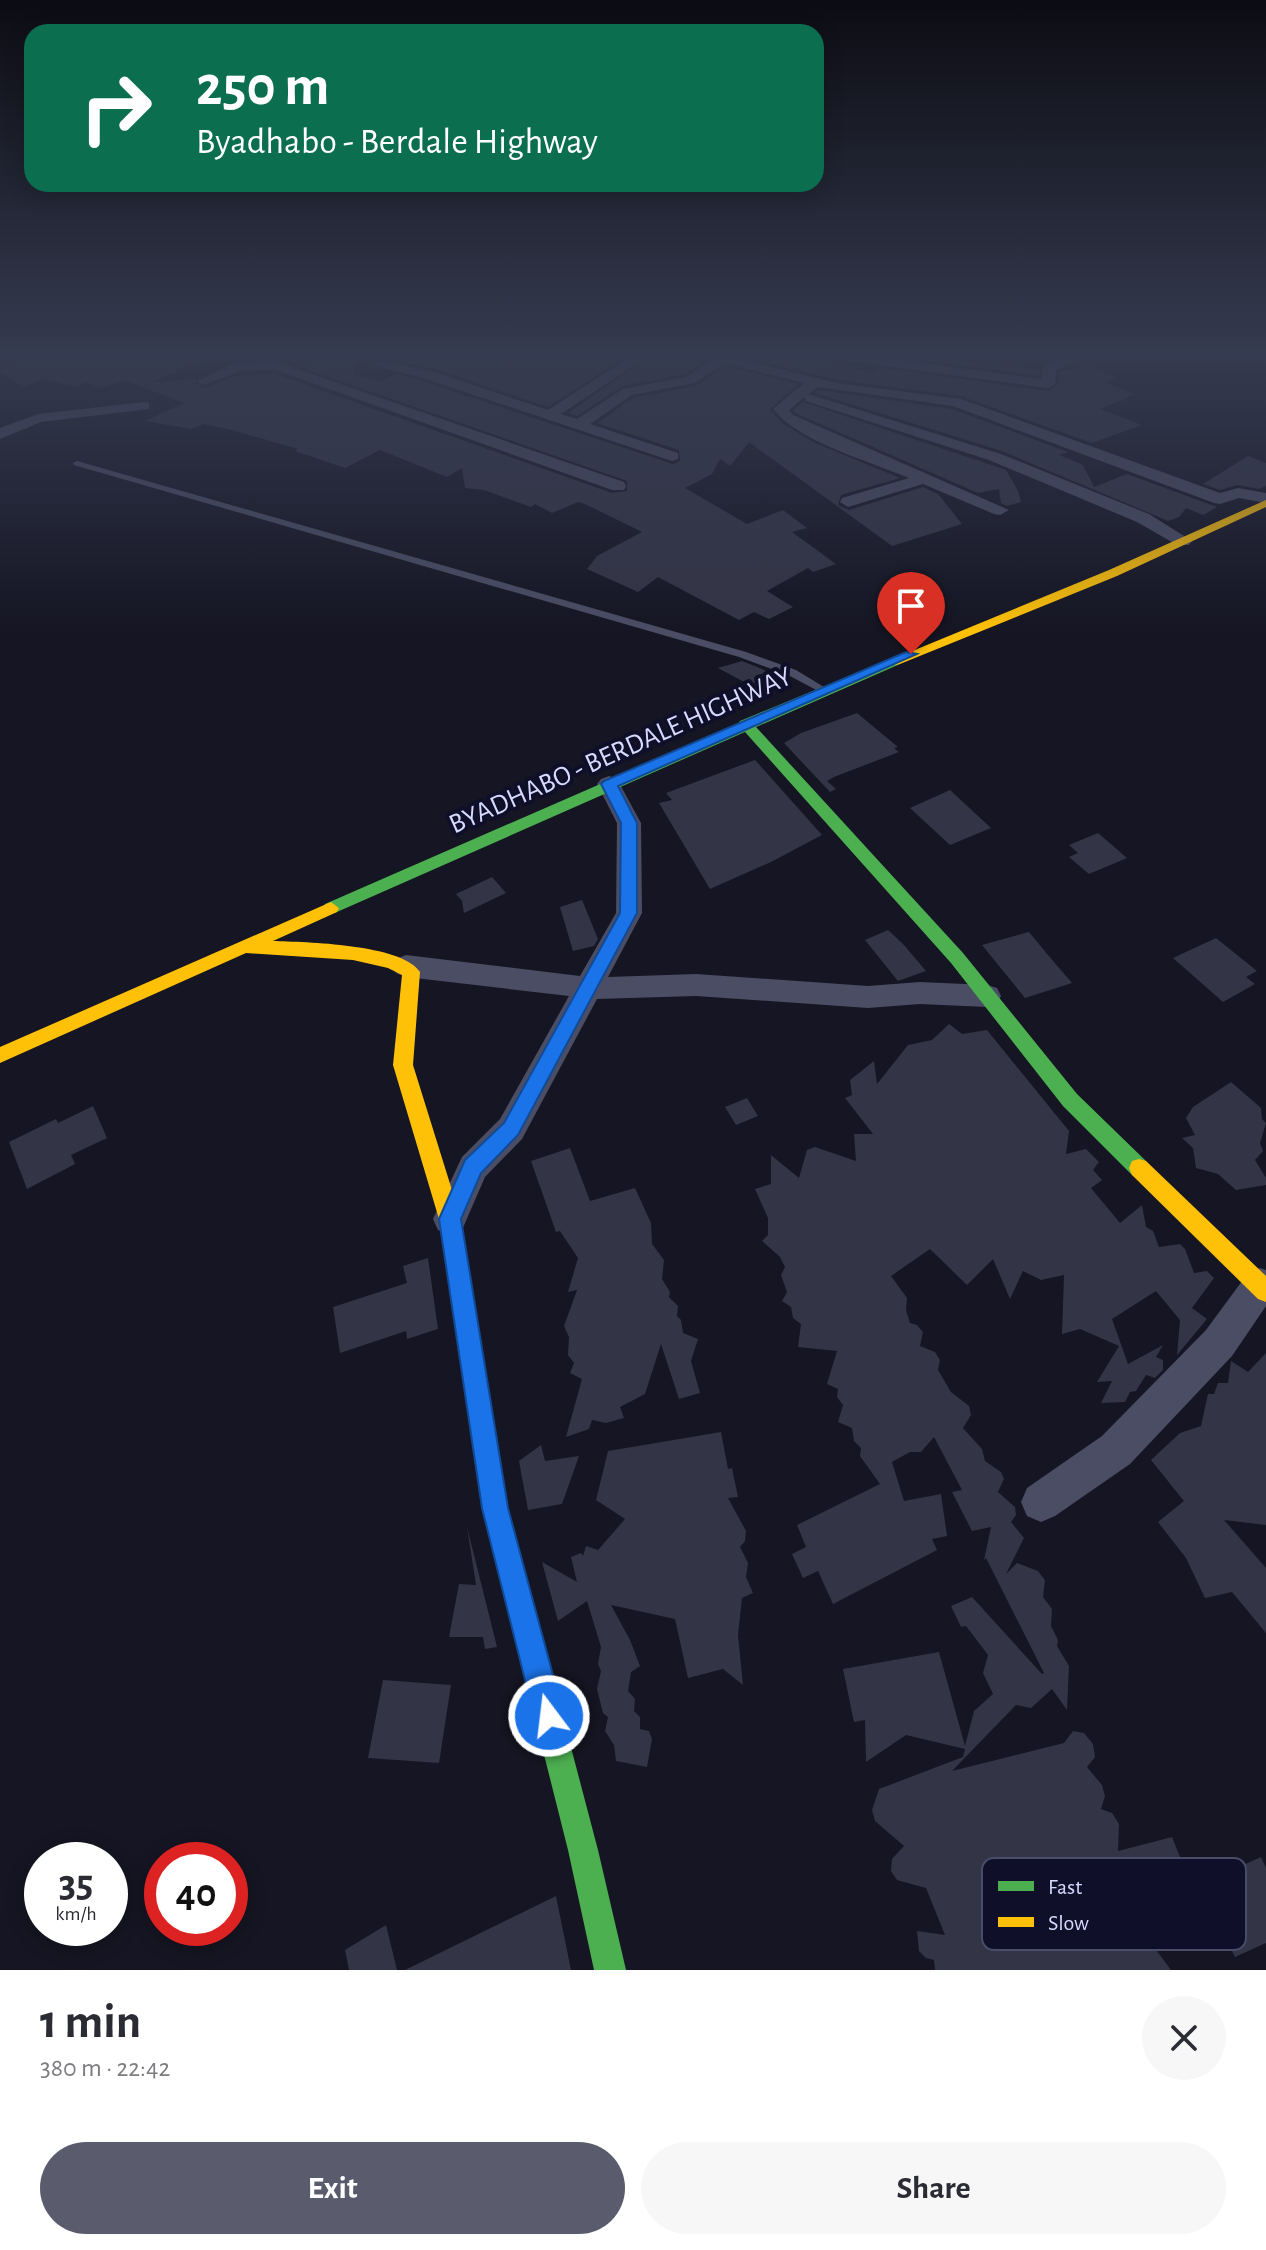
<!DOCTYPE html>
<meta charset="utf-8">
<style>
body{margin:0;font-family:"Alegreya Sans",sans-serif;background:#f7f7f7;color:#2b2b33;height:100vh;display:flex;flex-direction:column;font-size:30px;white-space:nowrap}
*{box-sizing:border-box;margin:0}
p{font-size:26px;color:#7c7c81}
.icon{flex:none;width:44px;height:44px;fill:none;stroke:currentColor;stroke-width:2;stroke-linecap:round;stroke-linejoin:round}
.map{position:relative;height:1970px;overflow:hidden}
.details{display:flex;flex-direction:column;background:#fff;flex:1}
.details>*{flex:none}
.top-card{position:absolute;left:24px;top:24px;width:800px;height:168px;border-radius:24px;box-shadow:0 4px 20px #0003;background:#0b6e4f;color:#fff;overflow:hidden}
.speed{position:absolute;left:24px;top:1842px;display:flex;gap:16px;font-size:40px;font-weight:700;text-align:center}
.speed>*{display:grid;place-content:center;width:104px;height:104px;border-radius:50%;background:#fff;box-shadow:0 4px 20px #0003;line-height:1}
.speed small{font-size:20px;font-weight:400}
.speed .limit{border:12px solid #d22;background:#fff;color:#111}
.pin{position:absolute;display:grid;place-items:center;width:68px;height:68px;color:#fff;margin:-82px -34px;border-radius:50% 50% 50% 0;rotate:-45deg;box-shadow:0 0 8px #0007}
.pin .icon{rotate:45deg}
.me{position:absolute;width:88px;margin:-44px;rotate:345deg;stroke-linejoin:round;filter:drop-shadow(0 0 6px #0008)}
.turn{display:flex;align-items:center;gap:28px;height:168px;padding:0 40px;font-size:36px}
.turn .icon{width:104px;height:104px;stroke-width:2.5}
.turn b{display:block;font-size:56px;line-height:68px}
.round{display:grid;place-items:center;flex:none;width:84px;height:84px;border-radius:42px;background:#f7f7f7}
.overview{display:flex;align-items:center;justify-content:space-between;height:136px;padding:0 40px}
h1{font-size:48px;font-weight:600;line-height:60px}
.button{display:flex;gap:16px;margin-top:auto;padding:16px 40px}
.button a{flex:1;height:92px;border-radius:48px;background:#5a5b6c;color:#fff;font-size:32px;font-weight:600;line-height:92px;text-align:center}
.button a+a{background:#f7f7f7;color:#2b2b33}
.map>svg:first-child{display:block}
.building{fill:#333445}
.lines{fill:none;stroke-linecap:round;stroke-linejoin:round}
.lane{fill:#4a4d64;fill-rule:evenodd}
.street{fill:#4a4d64;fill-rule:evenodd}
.fast{fill:#4caf50;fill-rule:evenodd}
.slow{fill:#ffc107;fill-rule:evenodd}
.route{fill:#1a73e8;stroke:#114b97;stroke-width:2}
.labels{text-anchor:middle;stroke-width:8;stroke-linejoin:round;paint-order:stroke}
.street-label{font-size:28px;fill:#d7daff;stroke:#0f0f29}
.key{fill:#0f0f29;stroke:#4b4c69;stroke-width:2}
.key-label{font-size:22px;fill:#d7daff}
</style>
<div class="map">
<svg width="1266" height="1970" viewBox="0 0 1266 1970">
<rect width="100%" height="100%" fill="#151523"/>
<!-- building -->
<g class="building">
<polygon points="19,357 209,357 153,382 195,379 196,384 205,388 235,376 275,374 612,493 627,491 627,481 300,367 311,364 313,358 357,360 353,374 379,382 397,374 422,381 673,464 680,461 679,450 597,423 633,398 696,386 725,366 798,384 770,409 782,423 815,443 900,478 841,495 838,505 849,510 923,487 938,494 962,524 892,546 749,442 730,466 720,459 712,474 685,488 747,524 783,510 807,528 792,532 836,564 813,572 808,568 767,591 793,607 769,619 754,612 739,620 658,577 638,592 587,569 597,556 642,532 585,504 578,502 552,513 535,504 531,507 484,490 465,488 462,468 447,477 380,450 345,468 295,451 298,449 232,430 204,424 191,429 145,421 184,403 124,380 100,388 86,382 75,387 43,379 24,387 0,372"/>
<polygon points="427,357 625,357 548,407 432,368 404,363 405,359 427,359"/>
<polygon points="649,357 706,357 707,359 685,374 622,386 577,416 568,413"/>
<polygon points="741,357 809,357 874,373 876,369 889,369 1048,391 1058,384 1059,372 1089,366 1116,378 1105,383 1136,394 1101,409 1142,425 1092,443 961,396 838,380"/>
<polygon points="908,357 976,362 1040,370 1039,376"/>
<polygon points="819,390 952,409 1068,452 1059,455 1083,465 1094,487 1127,474 1217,507 1203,515 1186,508 1179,517 1168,521 1002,451 815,393"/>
<polygon points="803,402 1006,470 1018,491 1021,502 1007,506 1001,503 999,489 978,493 795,413 793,410"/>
<polygon points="1248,456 1266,463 1266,486 1259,489 1237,485 1220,490 1203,484"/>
<polygon points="742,661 762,669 783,680 759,690 718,668"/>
<polygon points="857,713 898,747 894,748 899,752 834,777 827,781 836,789 830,792 784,743 801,733"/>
<polygon points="755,760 822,835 771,862 710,889 659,803 672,800 666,793"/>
<polygon points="950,790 991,828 950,845 910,808"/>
<polygon points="1098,833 1127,858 1089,874 1069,857 1078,853 1069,845"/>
<polygon points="492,877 506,893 464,913 462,901 456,894"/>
<polygon points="582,900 598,939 594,946 573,951 560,907"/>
<polygon points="888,930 903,944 926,971 898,981 865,940"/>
<polygon points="1029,932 1048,955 1072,983 1025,998 982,945"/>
<polygon points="1216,938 1257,971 1246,977 1255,984 1223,1002 1173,958"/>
<polygon points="949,1024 962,1034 987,1030 1069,1131 1066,1154 1086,1149 1099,1162 1093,1170 1102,1180 1091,1188 1120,1223 1142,1205 1146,1227 1153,1231 1159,1247 1180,1244 1185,1249 1194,1273 1207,1271 1214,1278 1192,1308 1207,1319 1177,1355 1180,1320 1156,1291 1112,1319 1128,1364 1163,1345 1156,1357 1163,1360 1163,1370 1155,1378 1146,1375 1136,1391 1130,1392 1125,1402 1101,1403 1112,1381 1097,1382 1119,1346 1080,1329 1062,1334 1064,1275 1041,1280 1023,1271 1010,1299 993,1259 967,1285 930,1249 891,1276 907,1298 906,1310 910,1323 917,1325 923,1332 920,1346 935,1352 940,1360 938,1370 951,1392 969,1406 971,1415 963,1428 982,1449 985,1461 1001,1472 1004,1479 998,1492 1015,1507 1016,1515 1011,1522 1024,1538 1006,1574 1017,1563 1038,1571 1045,1580 1043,1597 1052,1609 1051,1626 1058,1640 1057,1646 1069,1666 1067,1710 1052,1689 1031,1708 1016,1705 952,1771 1064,1743 1073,1731 1084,1733 1093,1744 1095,1757 1087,1767 1102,1785 1105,1796 1101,1809 1112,1813 1119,1824 1118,1851 1172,1837 1180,1857 1065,1869 1066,1912 1140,1893 1140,1909 1152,1930 1151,1943 1171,1970 935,1970 934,1960 926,1958 919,1951 917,1931 945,1935 926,1888 897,1880 891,1871 892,1859 904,1846 875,1821 872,1810 879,1789 963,1757 965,1749 906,1735 866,1762 865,1720 854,1722 843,1669 939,1652 965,1746 974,1711 993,1694 983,1673 988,1655 966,1626 961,1627 951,1606 972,1597 1042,1674 1044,1673 986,1558 984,1560 991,1527 972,1531 952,1492 962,1490 934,1437 921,1452 910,1452 892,1462 904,1501 941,1494 947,1536 932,1539 937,1550 833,1604 818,1571 803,1578 792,1554 806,1547 797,1525 880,1484 860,1456 861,1448 854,1441 852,1428 838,1422 843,1405 837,1397 838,1389 827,1384 837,1351 798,1347 801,1324 793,1318 791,1307 782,1301 787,1292 781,1275 785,1267 780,1257 762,1241 768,1235 768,1218 755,1189 771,1184 771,1155 799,1178 807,1150 815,1147 856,1161 854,1134 873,1134 845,1098 852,1095 850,1080 874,1061 877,1084 908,1045 932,1040"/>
<polygon points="1231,1082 1261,1108 1262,1119 1266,1123 1260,1143 1263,1151 1255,1160 1266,1178 1266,1185 1236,1190 1218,1174 1196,1168 1193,1148 1182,1138 1195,1135 1186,1118 1193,1107"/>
<polygon points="747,1098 758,1116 736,1125 725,1107"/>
<polygon points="93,1106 107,1138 71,1155 75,1164 27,1189 9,1142 56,1119 58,1123"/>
<polygon points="570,1148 590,1201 635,1188 651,1223 652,1244 664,1260 662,1279 670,1292 669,1297 678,1306 677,1316 681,1320 683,1333 698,1339 691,1361 700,1393 679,1399 661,1344 645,1394 620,1407 624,1418 606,1423 592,1420 589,1429 566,1437 582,1379 570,1373 574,1363 568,1355 569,1337 564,1326 577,1290 568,1292 578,1258 560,1231 556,1232 531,1161"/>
<polygon points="428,1258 438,1329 407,1339 406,1331 340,1353 333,1307 407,1283 403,1266"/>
<polygon points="1266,1353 1266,1525 1224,1520 1266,1568 1266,1633 1232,1592 1205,1598 1186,1558 1158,1522 1184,1501 1151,1460 1180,1433 1201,1426 1208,1394 1214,1394 1218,1383 1228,1383 1231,1361 1248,1372"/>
<polygon points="721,1432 728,1469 732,1468 738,1497 728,1498 746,1531 745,1541 740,1547 748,1563 746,1577 753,1593 742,1598 738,1635 743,1685 723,1669 688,1678 675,1619 611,1605 630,1640 640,1666 631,1672 628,1691 635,1699 634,1711 640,1717 640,1729 649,1731 652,1739 647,1767 616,1761 614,1745 605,1731 608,1717 603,1713 597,1689 601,1671 598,1664 601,1647 587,1601 558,1621 542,1562 577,1582 571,1557 581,1553 583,1556 586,1546 598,1550 625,1519 596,1500 608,1451"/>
<polygon points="541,1445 545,1461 579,1456 562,1504 528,1510 519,1461"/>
<polygon points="467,1527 497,1647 485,1649 483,1637 449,1637 459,1584 476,1585"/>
<polygon points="383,1680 451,1685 439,1763 368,1758"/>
<polygon points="1261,1857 1266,1868 1266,1943 1235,1957 1199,1885"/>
<polygon points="556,1896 571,1970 405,1970"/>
<polygon points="386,1925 397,1970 349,1970 345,1950"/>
</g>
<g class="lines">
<!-- lane -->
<polygon class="lane" points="77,461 746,652 796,670 829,690 824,693 820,692 788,675 739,657 74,465 73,463"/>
<!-- street -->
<g class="street">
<path d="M630,357H646L561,414L577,419L623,389L686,377L711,360L709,357H730L837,383L961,399L1220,493L1238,488L1266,493V503L1239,498L1220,504L1214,503L953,406L818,387L808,394L1001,454L1149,514L1192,541L1189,545H1177L1137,522L989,460L806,401L804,397L789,410L793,415L1009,510L1000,515L994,514L923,484L848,507L840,502L842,498L909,478C871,462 797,441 773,409L804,383L724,363L695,383L632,395L590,424L678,453V459L672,461L423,378L372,365L379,361L431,371L548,410Z"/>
<polygon points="844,357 878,357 1041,379 1044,365 1057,357 1086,357 1056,370 1055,384 1048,388 851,361"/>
<polygon points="274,361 624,482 626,486 624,490 612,490 273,369 240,371 204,385 197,381 233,364"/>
<polygon points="144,402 149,403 149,409 41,422 0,439 0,428 38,414"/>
<polygon points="609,776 617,779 641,823 642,913 608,977 696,974 868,986 920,982 987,985 997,988 1001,996 997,1004 987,1007 920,1004 868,1008 696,996 597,999 522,1139 485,1177 462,1230 450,1234 438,1230 433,1219 462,1157 500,1119 569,996 406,977 396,973 392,966 396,959 406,955 580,976 616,913 617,823 597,784 601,779"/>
<polygon points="1260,1268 1266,1270 1266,1306 1232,1356 1130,1464 1055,1516 1041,1522 1027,1516 1021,1502 1027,1488 1102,1436 1206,1330 1248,1273"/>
</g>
<!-- fast -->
<g class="fast">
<polygon points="895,657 900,658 900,664 756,727 963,953 1077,1094 1146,1161 1149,1168 1146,1175 1139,1177 1132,1175 1063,1106 951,963 745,732 337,912 331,914 323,908 325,904 738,724 740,721"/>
<polygon points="463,1290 471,1293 474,1301 508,1508 598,1850 626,1970 594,1970 568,1850 482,1508 452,1301 455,1293"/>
</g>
<!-- slow -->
<g class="slow">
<polygon points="1266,500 1266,507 1117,576 900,664 895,665 888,661 1109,570"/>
<path d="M331,902L339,908L337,912L273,941C305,942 402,944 420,972L413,1065L461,1219L474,1301L471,1309L463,1312L455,1309L452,1301L439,1219L393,1065L402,975L388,968L353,960L246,953L0,1063V1047Z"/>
<polygon points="1139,1159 1146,1161 1266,1276 1266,1302 1258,1299 1132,1175 1129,1168 1132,1161"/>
</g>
</g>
<!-- sky -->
<linearGradient id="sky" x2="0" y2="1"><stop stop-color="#0c0c13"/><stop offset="0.56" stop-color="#353b50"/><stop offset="1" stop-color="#353b50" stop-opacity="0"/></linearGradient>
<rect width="1266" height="632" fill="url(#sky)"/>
<!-- route -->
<polygon class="route" points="906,652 917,654 618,786 637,823 637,913 518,1135 481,1173 461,1219 508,1508 564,1716 559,1726 549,1730 539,1726 534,1716 482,1508 439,1219 465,1160 504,1123 620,913 621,823 601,784 604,781"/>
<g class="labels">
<!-- street labels -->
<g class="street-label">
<text transform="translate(620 749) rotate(-24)" y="10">BYADHABO - BERDALE HIGHWAY</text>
</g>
</g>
<!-- legend -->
<rect x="982" y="1858" width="264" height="92" rx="12" class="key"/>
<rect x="998" y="1881" width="36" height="10" fill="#4caf50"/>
<rect x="998" y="1917" width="36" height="10" fill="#ffc107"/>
<g class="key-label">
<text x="1048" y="1894">Fast</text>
<text x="1048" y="1930">Slow</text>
</g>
</svg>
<div class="speed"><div>35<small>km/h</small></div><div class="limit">40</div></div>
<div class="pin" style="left:911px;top:654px;background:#d93025"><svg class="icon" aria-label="arrive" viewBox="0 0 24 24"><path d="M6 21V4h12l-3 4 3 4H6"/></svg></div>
<svg class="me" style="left:549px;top:1716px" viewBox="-20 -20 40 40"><circle r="17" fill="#1a73e8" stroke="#fff" stroke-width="3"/><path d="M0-11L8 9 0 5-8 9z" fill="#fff"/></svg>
<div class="top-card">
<div class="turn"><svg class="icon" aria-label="right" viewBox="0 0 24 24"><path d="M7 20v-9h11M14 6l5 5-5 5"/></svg><div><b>250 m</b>Byadhabo - Berdale Highway</div></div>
</div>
</div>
<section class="details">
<div class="overview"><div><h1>1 min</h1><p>380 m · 22:42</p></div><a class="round"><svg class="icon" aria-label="close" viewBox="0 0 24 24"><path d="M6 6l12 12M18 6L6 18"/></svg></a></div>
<div class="button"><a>Exit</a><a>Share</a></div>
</section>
